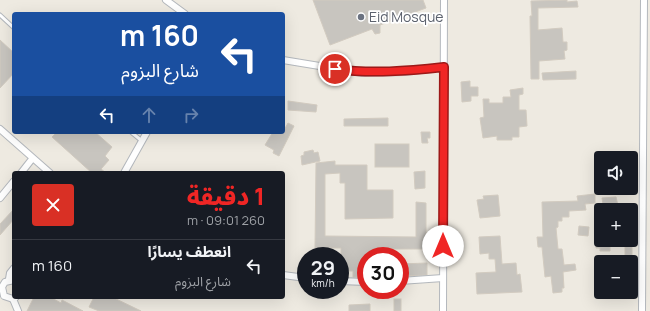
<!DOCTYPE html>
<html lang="ar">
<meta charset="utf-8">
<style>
body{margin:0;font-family:Manrope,"Noto Sans Arabic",sans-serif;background:#20242c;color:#f1f3f6;direction:rtl;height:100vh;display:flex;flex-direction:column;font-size:15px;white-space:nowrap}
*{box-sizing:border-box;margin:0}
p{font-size:13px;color:#9ea1a6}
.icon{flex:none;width:22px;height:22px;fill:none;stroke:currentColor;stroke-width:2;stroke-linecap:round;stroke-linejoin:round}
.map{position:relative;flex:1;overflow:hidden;direction:ltr}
.side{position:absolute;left:12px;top:171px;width:273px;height:128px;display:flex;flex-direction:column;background:#171b24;border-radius:4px;box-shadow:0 4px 16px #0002;direction:rtl}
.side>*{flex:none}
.top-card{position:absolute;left:12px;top:12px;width:273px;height:122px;border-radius:4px;box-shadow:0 4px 16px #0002;direction:rtl;background:#1a4fa0;color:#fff;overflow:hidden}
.buttons{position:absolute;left:594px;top:151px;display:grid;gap:8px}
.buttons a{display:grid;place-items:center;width:44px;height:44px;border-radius:4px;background:#171b24;box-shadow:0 4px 16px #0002;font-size:20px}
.speed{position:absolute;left:297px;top:247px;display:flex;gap:8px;font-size:20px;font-weight:700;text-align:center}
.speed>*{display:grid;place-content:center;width:52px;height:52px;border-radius:50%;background:#171b24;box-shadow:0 4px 16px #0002;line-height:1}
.speed small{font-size:10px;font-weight:400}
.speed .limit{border:6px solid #d22;background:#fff;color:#111}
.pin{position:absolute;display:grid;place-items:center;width:34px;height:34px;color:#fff;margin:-17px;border:2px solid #fff;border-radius:50%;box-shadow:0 1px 4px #0007}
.me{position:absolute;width:44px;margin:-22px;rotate:0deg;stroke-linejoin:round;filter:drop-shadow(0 0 3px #0008)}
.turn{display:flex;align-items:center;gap:14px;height:84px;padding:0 20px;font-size:18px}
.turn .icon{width:52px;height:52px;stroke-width:2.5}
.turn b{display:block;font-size:28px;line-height:34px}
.lanes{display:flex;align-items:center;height:38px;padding:0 20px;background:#0003;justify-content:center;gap:20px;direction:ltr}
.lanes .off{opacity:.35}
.round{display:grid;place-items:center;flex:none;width:42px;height:42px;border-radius:4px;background:#20242c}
.summary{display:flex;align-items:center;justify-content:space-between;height:68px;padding:0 20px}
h1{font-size:24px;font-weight:800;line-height:30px;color:#f02625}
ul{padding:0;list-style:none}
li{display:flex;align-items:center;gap:12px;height:52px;padding:0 20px;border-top:1px solid #363941}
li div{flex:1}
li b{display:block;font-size:15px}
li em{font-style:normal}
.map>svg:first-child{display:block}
.building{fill:#c8c5bf;stroke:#d2cbc0}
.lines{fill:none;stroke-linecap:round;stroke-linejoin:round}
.lane-casing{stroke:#b4b8bd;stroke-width:5}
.street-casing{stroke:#b4b8bd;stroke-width:8}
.lane{stroke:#fff;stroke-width:3}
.street{stroke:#fff;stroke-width:6}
.route-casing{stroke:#9c1918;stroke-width:10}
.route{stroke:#f02625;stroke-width:7}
.worship-dot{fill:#6b7280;stroke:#fff;stroke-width:1.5}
.labels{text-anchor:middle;stroke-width:3.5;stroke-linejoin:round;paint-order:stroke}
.worship-label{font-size:14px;fill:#5b616d;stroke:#fff;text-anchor:start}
</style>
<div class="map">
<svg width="650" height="311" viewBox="0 0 650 311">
<rect width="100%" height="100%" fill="#eeeae1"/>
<!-- building -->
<g class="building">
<polygon points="313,0 423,0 426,8 380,25 380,33 375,34 372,29 330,45"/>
<polygon points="567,0 567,2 577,1 578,7 538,8 538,30 562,28 563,42 567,42 567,50 564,51 565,59 539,61 539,79 531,79 530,16 532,16 531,1"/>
<polygon points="0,40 14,53 14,73 0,88"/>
<polygon points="576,71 576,79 543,80 542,73"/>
<polygon points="470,81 470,87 478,87 478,96 471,96 471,101 462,102 461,82"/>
<polygon points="523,88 523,94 519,95 519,110 526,110 527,126 519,127 519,137 512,137 512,140 497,140 497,136 483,138 480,118 484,117 483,99 489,99 489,103 503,103 503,97 511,97 510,90"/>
<polygon points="288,101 317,105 316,112 288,110"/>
<polygon points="388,118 388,126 344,126 344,119"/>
<polygon points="288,123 294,126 279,156 273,153 274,150 265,145 273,132 283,132"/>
<polygon points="57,132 95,132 112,147 105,156 109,160 101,169 106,173 92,173 52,137"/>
<polygon points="421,132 430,132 430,138 427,138 428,143 422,143"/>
<rect x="375" y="144" width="34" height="23"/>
<polygon points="313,150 314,153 318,152 320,161 302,165 301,156 304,155 304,152"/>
<polygon points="335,161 335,165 367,165 367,190 393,190 393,218 345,219 345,183 340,183 340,173 325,174 325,236 416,237 416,202 426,203 426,249 383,249 383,256 366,256 365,277 353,277 353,271 341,271 341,248 315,248 316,163"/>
<polygon points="425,171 425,188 415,189 414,172"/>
<polygon points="595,194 595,203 585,204 586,210 569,211 569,217 562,217 562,221 558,221 558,227 556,228 558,249 562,249 564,265 575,264 576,270 563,272 564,288 562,288 562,292 553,293 551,276 545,277 542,247 538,247 537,237 543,237 542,202 578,201 577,196"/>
<polygon points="498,195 500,216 480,218 477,200 484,199 483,196"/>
<polygon points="616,197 619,210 604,210 602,198"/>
<polygon points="14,209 14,219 0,235 0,224"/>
<polygon points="579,226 589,227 588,236 578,235"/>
<polygon points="500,236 502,264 516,263 517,275 520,274 522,292 477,294 476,273 496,272 495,259 489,259 489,253 480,254 479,237"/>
<polygon points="596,240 610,240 610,251 600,251 600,248 596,248"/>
<rect x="625" y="240" width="7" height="22"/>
<polygon points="427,263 427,275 400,276 400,264"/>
<polygon points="34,297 50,297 61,303 62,300 83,311 27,311"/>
<polygon points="94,297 112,297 141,311 99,311 89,307"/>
<rect x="394" y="299" width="7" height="12"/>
<polygon points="370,304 370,311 349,311 349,305"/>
</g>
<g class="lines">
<defs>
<g id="lane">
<polyline points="0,15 14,28"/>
<polyline points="131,132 142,141"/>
</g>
<g id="street">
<polyline points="166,0 185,14"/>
<polyline points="283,60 362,73 405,72 444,67"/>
<polyline points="0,129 50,173"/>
<polyline points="21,173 32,159"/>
<polyline points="124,173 147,132"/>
<polyline points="0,198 14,181"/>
<polyline points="283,275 306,278"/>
<polyline points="9,279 10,273 14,268"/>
<polyline points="14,280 5,282 2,287 4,296 13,299 16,297"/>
<polyline points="340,281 366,282"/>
<polyline points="400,281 443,278"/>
<polyline points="13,299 18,311"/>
<polyline points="443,311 444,0"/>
<polyline points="642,311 644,0"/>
</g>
</defs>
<!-- lane casing -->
<use href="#lane" class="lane-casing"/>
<!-- street casing -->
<use href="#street" class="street-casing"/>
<!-- lane -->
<use href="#lane" class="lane"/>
<!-- street -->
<use href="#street" class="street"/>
</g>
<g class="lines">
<defs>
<path id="route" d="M335,69C372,74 407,71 444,67L443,246"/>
</defs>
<!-- route casing -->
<use href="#route" class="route-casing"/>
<!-- route -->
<use href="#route" class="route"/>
</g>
<!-- markers -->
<circle class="worship-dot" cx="361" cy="17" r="4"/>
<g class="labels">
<!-- worship labels -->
<g class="worship-label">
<text x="369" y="22">Eid Mosque</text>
</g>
</g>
</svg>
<div class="buttons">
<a><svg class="icon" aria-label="sound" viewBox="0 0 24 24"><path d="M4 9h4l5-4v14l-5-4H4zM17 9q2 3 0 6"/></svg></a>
<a>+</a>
<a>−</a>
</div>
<div class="speed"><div>29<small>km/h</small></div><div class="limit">30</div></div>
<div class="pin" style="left:335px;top:69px;background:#d93025"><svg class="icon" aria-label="arrive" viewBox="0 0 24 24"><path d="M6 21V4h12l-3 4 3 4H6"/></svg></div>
<svg class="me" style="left:443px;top:246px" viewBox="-20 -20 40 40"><circle r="19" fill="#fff"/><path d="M0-13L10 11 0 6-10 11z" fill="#f02625"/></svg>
<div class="top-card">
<div class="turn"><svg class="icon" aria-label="left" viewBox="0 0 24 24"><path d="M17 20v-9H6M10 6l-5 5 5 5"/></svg><div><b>160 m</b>شارع البزوم</div></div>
<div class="lanes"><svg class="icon" aria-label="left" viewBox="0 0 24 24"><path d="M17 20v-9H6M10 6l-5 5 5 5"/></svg><svg class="icon off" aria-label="ahead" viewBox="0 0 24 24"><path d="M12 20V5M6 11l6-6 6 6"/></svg><svg class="icon off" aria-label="right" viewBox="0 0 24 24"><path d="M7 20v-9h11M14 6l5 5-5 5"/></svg></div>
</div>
<section class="side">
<div class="summary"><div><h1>1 دقيقة</h1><p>260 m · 09:01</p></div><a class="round" style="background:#d93025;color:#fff"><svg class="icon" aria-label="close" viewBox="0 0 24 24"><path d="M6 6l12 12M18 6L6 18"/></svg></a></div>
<ul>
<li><svg class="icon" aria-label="left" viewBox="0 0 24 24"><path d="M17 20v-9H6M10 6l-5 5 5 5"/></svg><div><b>انعطف يسارًا</b><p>شارع البزوم</p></div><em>160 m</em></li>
</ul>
</section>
</div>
